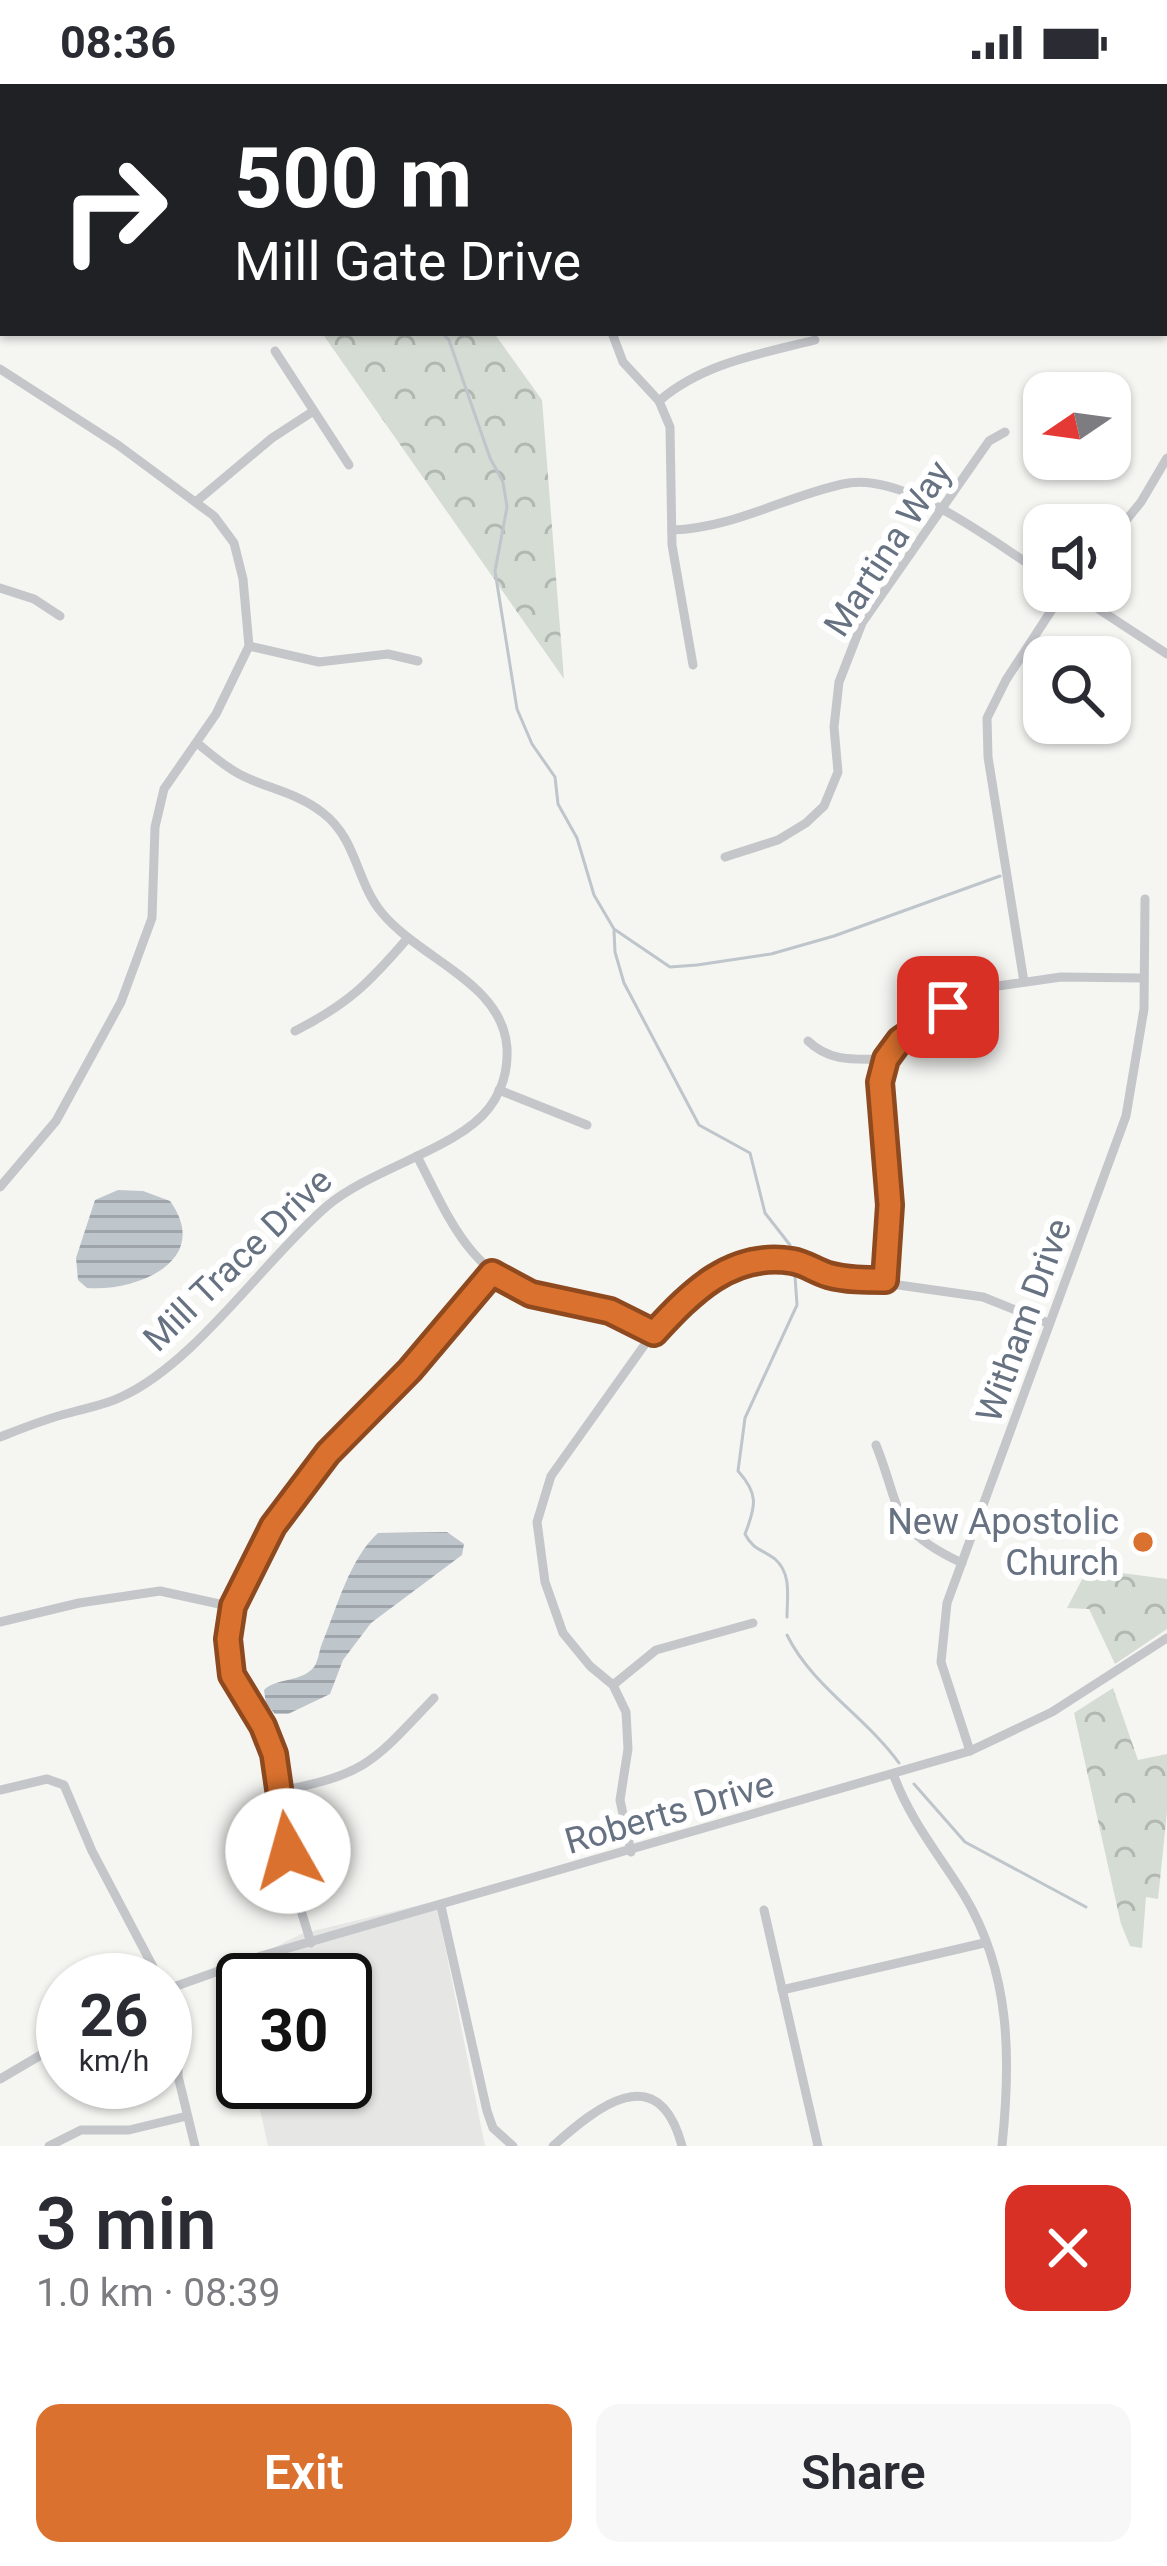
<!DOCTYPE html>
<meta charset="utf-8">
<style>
body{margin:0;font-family:Roboto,sans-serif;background:#f7f7f7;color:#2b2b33;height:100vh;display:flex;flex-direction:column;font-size:45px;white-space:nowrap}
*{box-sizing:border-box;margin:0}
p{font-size:39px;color:#7c7c81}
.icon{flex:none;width:66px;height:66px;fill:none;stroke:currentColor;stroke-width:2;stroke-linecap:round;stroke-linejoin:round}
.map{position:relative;height:2062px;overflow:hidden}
.panel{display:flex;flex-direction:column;background:#fff;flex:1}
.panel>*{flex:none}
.hud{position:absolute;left:0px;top:0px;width:1167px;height:252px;box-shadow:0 3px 9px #0004;background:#202124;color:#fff;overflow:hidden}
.needle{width:78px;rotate:257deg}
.tools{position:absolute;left:1023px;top:288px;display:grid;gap:24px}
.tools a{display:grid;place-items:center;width:108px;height:108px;border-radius:24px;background:#fff;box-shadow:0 3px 9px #0004;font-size:60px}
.speed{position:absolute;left:36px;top:1869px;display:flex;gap:24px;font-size:60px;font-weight:700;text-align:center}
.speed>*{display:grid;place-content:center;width:156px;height:156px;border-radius:50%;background:#fff;box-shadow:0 3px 9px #0004;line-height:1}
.speed small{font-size:30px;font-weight:400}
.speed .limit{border:6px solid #111;border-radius:18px;background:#fff;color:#111}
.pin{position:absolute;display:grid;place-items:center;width:102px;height:102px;color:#fff;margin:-51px;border-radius:24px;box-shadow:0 6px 18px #0006}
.me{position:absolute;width:132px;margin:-66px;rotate:353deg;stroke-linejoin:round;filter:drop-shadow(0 0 9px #0008)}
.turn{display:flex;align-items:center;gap:42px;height:252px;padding:0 36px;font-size:54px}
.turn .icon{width:156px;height:156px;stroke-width:2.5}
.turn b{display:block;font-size:84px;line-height:102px}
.round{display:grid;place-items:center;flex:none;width:126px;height:126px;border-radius:24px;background:#f7f7f7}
.overview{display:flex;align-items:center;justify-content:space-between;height:204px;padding:0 36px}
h1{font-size:72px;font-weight:600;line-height:90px}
.button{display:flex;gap:24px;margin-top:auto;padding:24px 36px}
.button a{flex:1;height:138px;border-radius:24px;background:#da712e;color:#fff;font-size:48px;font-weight:600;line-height:138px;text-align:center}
.button a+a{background:#f7f7f7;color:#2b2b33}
.status{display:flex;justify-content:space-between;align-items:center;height:84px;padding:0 60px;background:#fff;direction:ltr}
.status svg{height:33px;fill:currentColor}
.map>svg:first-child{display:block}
.built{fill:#e6e6e5}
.forest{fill:url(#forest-crowns)}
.water{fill:url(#water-rules)}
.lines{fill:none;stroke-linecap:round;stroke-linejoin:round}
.stream{stroke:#bec5cb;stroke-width:3}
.minor{stroke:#c4c6ca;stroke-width:9}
.route-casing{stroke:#8e491e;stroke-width:30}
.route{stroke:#da712e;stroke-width:21}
.poi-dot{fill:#da712e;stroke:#fff;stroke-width:4.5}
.labels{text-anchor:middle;stroke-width:12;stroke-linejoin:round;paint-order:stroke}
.street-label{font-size:36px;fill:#667181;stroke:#fff}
.poi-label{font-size:36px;fill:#667181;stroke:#fff;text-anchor:end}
</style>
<div class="status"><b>08:36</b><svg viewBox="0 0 49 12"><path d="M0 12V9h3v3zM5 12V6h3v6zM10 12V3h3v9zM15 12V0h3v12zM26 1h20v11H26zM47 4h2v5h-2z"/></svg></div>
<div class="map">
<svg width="1167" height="2062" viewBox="0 0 1167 2062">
<defs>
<pattern id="forest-crowns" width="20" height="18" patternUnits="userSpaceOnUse" patternTransform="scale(3)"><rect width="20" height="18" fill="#d5dcd3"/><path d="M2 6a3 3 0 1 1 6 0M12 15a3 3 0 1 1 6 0" fill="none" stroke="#b1b7b1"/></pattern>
<pattern id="water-rules" width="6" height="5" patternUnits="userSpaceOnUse" patternTransform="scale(3)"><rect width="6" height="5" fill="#bec5cb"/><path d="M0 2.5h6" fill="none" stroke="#9ea4aa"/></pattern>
</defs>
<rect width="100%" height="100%" fill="#f5f5f2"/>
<!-- built -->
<polygon class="built" points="436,1817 485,2062 268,2062 254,1998 345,1998 345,1896 243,1896 243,1949 230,1886 301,1850"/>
<!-- forest -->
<g class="forest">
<polygon points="322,249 494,249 542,316 564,595"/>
<polygon points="1096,1469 1122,1489 1167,1495 1167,1545 1115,1580 1089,1525 1067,1524"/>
<polygon points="1113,1604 1138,1676 1167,1670 1167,1728 1158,1815 1146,1813 1142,1864 1130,1862 1121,1840 1074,1629"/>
</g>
<!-- water -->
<g class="water">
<path d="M118,1106L143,1107L170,1117C213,1177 136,1208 87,1204L78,1196L76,1174L95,1116Z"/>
<path d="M447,1448L464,1460L462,1471L371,1539L343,1576L330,1610L288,1630H275L266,1620L264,1606C277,1593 301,1599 314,1583C319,1576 319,1565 323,1557C337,1523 350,1474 378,1449Z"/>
</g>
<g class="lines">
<!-- stream -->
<g class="stream">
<polyline points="171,3 175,0"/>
<polyline points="0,116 3,114"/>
<polyline points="0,139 3,141"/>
<polyline points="442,249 449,256 490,374 503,398 507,423 495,487 517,625 532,660 555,693 558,720 577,754 594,811 614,845 670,883 697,881 771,870 834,852 1000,792"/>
<polyline points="614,847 615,868 624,899 699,1041 750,1069 765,1129 790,1161"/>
<path d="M787,1533C787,1513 792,1490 775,1475C762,1465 753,1466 745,1450C756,1422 759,1410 738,1387L745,1334L797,1221L795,1192"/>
<path d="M787,1551C812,1602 866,1633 899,1679"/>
<polyline points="914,1700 965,1758 1086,1823"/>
</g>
<!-- minor -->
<g class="minor">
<polyline points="470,0 470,3"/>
<polyline points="648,0 651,3"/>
<polyline points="921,0 928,3"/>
<polyline points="1130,0 1131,3"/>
<polyline points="958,3 959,0"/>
<polyline points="1164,50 1167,50"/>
<polyline points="612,249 623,278 659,317 670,343 672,461 693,581"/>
<polyline points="275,267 349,381"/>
<polyline points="0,285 118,361 214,432 234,459 243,495 249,562 216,630 164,705 155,743 152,834 121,918 56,1037 0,1103"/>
<path d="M659,317C703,279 760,270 815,256"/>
<polyline points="198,416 272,354 312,328"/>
<path d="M672,446C734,444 784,413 843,400C904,386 994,459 1044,490"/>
<polyline points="1110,456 1141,418 1167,374"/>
<polyline points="0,504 34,515 60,532"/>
<polyline points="1071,507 1167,570"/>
<polyline points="249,562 319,578 388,570 418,577"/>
<polyline points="725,773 778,756 806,739 824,722 838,688 834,643 839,598 862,539 989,357 1005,348"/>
<polyline points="1024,898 988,673 987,634 1006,596 1064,507"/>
<path d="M295,947C348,920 368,900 406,856"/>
<path d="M808,957C831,979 856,975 886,975"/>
<polyline points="499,1006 587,1041"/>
<path d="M417,1072C450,1136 471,1195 549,1215C589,1226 616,1229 654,1249"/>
<polyline points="885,1196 890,1121 879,1011 892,966 911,946 991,903 1061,893 1143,894"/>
<path d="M0,1353C23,1344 45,1335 69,1329C86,1324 105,1321 121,1313C195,1280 264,1176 327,1122C372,1084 458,1065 489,1024C502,1007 508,986 507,964C503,899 421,876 382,829C356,798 357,755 323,729C298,709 269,705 241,691C225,683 211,670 197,659"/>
<path d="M876,1361C902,1426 889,1445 962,1479"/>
<polyline points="0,1538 79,1519 160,1507 233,1523"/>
<polyline points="613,1601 656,1566 753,1539"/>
<polyline points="970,1667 941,1578 947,1519 1126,1032 1144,925 1145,815"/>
<path d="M894,1692C910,1736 940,1772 964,1811C1011,1889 1011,1975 1002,2062"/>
<polyline points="0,1706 47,1695 64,1701 92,1767 160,1896"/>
<path d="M280,1707C368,1690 374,1677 434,1614"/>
<polyline points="631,1768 620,1716 628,1665 626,1628 613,1601 590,1582 563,1549 545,1498 537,1438 551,1392 648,1256 709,1194 733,1185 780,1176 794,1177 828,1191 983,1213 1048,1239"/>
<polyline points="441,1822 487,2027 493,2044 513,2062"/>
<polyline points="764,1826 818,2062"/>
<polyline points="311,1859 295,1807 274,1669 263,1642 233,1591 228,1555 233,1523 273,1442 328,1369 410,1286 492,1189"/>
<polyline points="165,1906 261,1872 970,1667 1052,1628 1167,1554"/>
<polyline points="782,1906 984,1859"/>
<polyline points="165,1907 178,1941 178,1992 195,2062"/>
<polyline points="0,1995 63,1958"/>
<polyline points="49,2062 81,2046 129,2046 187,2032"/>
<path d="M553,2062C597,2023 658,1973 682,2062"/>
</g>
</g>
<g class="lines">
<defs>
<path id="route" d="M288,1767L274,1670L263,1642L232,1591L228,1555L233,1522L273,1442L328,1369L410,1286L492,1189L531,1210L610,1227L654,1249C691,1209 731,1167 792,1177C805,1179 815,1187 828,1191C846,1196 866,1196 885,1196L890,1121L880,998L886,975L900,956L948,923"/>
</defs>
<!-- route casing -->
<use href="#route" class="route-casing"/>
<!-- route -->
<use href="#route" class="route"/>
</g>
<!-- markers -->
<circle class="poi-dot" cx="1143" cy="1458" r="12"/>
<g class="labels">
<!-- street labels -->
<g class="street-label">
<text transform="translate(887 464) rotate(-57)" y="13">Martina Way</text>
<text transform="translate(237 1175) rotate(-44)" y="13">Mill Trace Drive</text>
<text transform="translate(1023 1236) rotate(-70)" y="13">Witham Drive</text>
<text transform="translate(669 1728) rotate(-16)" y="13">Roberts Drive</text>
</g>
<!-- poi labels -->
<g class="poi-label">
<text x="1119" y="1450">New Apostolic<tspan x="1119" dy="41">Church</tspan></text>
</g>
</g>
</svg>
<div class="tools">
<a><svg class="needle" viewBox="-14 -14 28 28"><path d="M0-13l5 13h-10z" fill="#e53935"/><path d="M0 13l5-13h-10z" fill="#7c7c81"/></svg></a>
<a><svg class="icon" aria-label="sound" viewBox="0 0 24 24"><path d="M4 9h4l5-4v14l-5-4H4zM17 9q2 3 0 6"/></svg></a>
<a><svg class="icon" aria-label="search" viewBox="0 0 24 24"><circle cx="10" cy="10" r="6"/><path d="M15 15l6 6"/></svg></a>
</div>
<div class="speed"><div>26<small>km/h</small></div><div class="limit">30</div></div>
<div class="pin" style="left:948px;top:923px;background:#d93025"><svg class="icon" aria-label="arrive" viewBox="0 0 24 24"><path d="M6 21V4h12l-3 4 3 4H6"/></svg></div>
<svg class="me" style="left:288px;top:1767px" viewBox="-20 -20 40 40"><circle r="19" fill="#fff"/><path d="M0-13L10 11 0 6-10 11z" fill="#da712e"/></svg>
<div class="hud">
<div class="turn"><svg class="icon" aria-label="right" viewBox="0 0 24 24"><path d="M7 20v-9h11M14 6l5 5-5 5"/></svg><div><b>500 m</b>Mill Gate Drive</div></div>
</div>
</div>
<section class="panel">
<div class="overview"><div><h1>3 min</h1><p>1.0 km · 08:39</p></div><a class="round" style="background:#d93025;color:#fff"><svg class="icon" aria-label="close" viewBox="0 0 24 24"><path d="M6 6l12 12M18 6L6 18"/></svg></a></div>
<div class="button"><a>Exit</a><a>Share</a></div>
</section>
